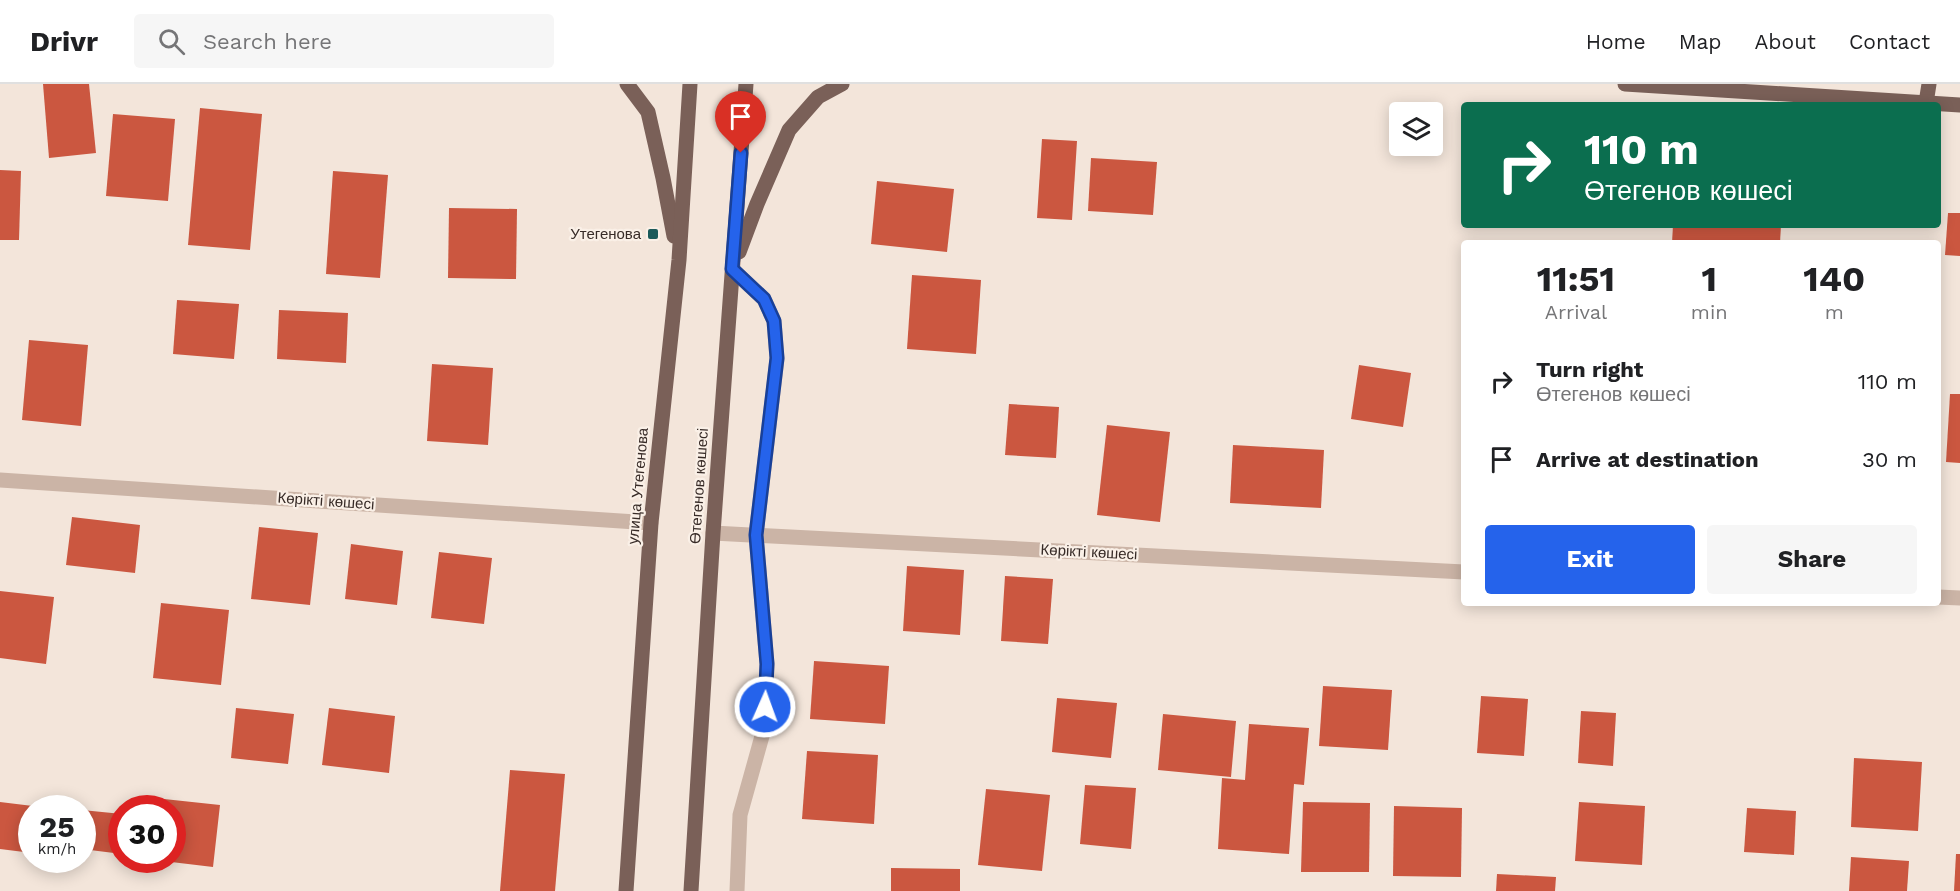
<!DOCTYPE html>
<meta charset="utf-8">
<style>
body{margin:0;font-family:"Work Sans",sans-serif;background:#f6f6f6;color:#202124;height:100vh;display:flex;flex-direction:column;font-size:22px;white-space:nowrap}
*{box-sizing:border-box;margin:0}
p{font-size:20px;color:#757577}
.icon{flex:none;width:33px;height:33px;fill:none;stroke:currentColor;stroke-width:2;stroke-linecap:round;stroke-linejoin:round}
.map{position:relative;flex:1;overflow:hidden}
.panel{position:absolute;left:1461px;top:156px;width:480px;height:366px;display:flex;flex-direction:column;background:#fff;border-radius:6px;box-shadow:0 3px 15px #0003}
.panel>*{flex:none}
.hud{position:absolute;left:1461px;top:18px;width:480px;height:126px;border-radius:6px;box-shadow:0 3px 15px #0003;background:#0b6e4f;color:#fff;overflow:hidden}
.controls{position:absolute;left:1389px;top:18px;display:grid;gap:12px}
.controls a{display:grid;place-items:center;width:54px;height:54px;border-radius:6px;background:#fff;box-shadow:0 3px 15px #0003;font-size:30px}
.speed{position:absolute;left:18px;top:711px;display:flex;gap:12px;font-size:30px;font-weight:700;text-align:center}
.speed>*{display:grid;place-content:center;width:78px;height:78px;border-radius:50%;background:#fff;box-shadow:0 3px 15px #0003;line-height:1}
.speed small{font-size:15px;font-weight:400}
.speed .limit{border:9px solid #d22;background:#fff;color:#111}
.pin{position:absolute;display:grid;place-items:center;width:51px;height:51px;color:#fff;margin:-62px -26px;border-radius:50% 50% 50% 0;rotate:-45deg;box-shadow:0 0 6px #0007}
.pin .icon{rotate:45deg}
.me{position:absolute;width:66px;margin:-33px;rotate:2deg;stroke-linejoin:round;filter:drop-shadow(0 0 4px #0008)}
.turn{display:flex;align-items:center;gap:21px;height:126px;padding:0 24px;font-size:27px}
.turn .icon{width:78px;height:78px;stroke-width:2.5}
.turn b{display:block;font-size:42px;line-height:51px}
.eta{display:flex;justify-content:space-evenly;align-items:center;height:102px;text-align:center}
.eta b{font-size:36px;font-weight:700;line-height:42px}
.button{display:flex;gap:12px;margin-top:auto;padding:12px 24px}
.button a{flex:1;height:69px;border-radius:6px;background:#2563eb;color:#fff;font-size:24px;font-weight:700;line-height:69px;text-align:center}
.button a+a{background:#f6f6f6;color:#202124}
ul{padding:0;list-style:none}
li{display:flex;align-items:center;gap:18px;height:78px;padding:0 24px}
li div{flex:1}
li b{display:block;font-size:22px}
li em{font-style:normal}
header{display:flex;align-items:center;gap:36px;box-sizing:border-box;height:84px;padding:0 30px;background:#fff;border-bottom:2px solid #e0e0e0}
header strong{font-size:28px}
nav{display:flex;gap:33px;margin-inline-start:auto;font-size:21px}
.search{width:420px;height:54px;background:#f6f6f6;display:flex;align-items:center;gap:15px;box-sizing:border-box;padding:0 21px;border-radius:6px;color:#757577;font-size:22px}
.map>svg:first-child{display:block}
.building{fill:#cb5740}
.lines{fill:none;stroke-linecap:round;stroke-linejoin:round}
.minor{stroke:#cbb4a6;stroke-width:15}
.major{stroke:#7a6058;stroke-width:15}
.route-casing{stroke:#184099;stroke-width:15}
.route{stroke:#2563eb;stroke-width:10}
.poi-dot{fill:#1b5a5a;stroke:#faf0e7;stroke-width:2}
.labels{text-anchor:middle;stroke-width:4.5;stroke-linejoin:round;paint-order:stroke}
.poi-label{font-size:15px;fill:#372b27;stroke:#faf0e7;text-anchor:end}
.street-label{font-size:15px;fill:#372b27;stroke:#faf0e7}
</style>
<header>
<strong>Drivr</strong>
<div class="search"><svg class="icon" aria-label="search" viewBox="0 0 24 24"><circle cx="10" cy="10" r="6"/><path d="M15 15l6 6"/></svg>Search here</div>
<nav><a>Home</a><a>Map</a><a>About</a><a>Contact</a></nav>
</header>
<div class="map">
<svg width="1960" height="807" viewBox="0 0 1960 807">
<rect width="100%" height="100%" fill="#f3e5da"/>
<!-- building -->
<g class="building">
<polygon points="43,0 89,0 96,69 49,74"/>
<polygon points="200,24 262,30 250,166 188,161"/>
<polygon points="113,30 175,35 168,117 106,112"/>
<polygon points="1042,55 1077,57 1072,136 1037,134"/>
<polygon points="1091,74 1157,78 1153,131 1088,127"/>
<polygon points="0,86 21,87 19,156 0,156"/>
<polygon points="333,87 388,91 380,194 326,190"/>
<polygon points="877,97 954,105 947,168 871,160"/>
<polygon points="449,124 517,125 516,195 448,194"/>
<polygon points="1948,129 1960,129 1960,172 1945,171"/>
<polygon points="1673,141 1781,141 1780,159 1672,159"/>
<polygon points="912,191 981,196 976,270 907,265"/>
<polygon points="177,216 239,220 234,275 173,270"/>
<polygon points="279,226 348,229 346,279 277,275"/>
<polygon points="29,256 88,261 81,342 22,336"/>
<polygon points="432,280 493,284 488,361 427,357"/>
<polygon points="1359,281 1411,289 1403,343 1351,335"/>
<polygon points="1950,310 1960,310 1960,379 1946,378"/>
<polygon points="1009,320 1059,323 1056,374 1005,371"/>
<polygon points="1107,341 1170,348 1160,438 1097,431"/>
<polygon points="1233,361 1324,366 1321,424 1230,419"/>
<polygon points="72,433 140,441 135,489 66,481"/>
<polygon points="259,443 318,449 310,521 251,515"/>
<polygon points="351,460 403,467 397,521 345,515"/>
<polygon points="439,468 492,474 484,540 431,534"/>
<polygon points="907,482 964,486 960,551 903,547"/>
<polygon points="1005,492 1053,495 1048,560 1001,557"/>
<polygon points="0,507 54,513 46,580 0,574"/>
<polygon points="161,519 229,526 221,601 153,594"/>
<polygon points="814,577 889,582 885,640 810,635"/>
<polygon points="1323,602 1392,606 1388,666 1319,662"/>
<polygon points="1481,612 1528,615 1524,672 1477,669"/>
<polygon points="1057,614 1117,619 1111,674 1052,668"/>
<polygon points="236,624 294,630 288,680 231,674"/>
<polygon points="329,624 395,632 389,689 322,681"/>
<polygon points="1581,627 1616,629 1613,682 1578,679"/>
<polygon points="1163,630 1236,637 1231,693 1158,686"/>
<polygon points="1249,640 1309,644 1304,701 1294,700 1289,770 1218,765 1222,694 1245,696"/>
<polygon points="807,667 878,671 874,740 802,735"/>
<polygon points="1854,674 1922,678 1918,747 1851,743"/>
<polygon points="510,686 565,690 555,807 500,807"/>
<polygon points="1085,701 1136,704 1131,765 1080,760"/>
<polygon points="986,705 1050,711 1042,787 978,781"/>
<polygon points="164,715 220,721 213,783 163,777 163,776 172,776 172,724 163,724"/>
<polygon points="0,718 41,723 41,724 32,724 32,769 0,765"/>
<polygon points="1303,718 1370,719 1369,788 1301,788"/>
<polygon points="1579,718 1645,722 1642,781 1575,777"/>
<polygon points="1394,722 1462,724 1461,793 1393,792"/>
<polygon points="1747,724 1796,727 1794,771 1744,768"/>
<polygon points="82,726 122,730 122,770 82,765"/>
<polygon points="1956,770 1960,770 1960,807 1954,807"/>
<polygon points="1851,773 1909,777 1907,807 1849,807"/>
<polygon points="891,784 960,785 960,807 891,807"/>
<polygon points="1497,790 1556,793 1555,807 1496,807"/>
</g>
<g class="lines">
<!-- minor -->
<g class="minor">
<polyline points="732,185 764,215 774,237 777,275 756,451 767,580 764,645 740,731 737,807"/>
<polyline points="0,396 651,439"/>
<polyline points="713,449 1464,488"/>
<polyline points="1938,513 1960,514"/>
</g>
<!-- major -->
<g class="major">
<polyline points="627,0 648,28 663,94 674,152"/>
<polyline points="1625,0 1960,21"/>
<polyline points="1926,19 1929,0"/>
<polyline points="739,168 757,120 789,46 818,13 842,0"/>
<polyline points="626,807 651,439 679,176 690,0"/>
<polyline points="691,807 713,449 746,0"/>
</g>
</g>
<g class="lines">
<defs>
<polyline id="route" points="741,69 732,185 764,215 774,237 777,274 756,451 767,580 765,623"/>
</defs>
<!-- route casing -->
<use href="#route" class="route-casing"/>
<!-- route -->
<use href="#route" class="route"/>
</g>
<!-- markers -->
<rect class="poi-dot" x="647" y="144" width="12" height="12" rx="3"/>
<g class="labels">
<!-- poi labels -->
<g class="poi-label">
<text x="641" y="155">Утегенова</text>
</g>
<!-- street labels -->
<g class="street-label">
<text transform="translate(638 402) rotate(-85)" y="5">улица Утегенова</text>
<text transform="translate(699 402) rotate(-86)" y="5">Өтегенов көшесі</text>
<text transform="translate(326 417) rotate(4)" y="5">Көрікті көшесі</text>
<text transform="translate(1089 468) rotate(3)" y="5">Көрікті көшесі</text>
</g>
</g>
</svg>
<div class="controls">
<a><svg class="icon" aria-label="layers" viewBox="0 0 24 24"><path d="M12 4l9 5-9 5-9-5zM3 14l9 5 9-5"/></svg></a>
</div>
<div class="speed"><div>25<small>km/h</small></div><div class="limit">30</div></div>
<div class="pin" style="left:741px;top:69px;background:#d93025"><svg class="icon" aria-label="arrive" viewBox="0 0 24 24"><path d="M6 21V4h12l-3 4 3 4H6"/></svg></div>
<svg class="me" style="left:765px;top:623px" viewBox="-20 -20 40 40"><circle r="17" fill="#2563eb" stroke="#fff" stroke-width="3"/><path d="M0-11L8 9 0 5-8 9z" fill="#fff"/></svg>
<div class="hud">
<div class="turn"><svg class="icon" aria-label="right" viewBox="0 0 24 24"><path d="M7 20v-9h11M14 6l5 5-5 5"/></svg><div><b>110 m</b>Өтегенов көшесі</div></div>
</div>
<section class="panel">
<div class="eta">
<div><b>11:51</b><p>Arrival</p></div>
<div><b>1</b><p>min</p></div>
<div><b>140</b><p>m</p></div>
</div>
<ul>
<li><svg class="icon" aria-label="right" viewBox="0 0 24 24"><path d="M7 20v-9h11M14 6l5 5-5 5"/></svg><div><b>Turn right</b><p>Өтегенов көшесі</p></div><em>110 m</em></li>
<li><svg class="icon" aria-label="arrive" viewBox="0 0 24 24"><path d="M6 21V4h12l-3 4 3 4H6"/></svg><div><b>Arrive at destination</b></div><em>30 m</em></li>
</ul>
<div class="button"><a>Exit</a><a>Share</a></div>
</section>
</div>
